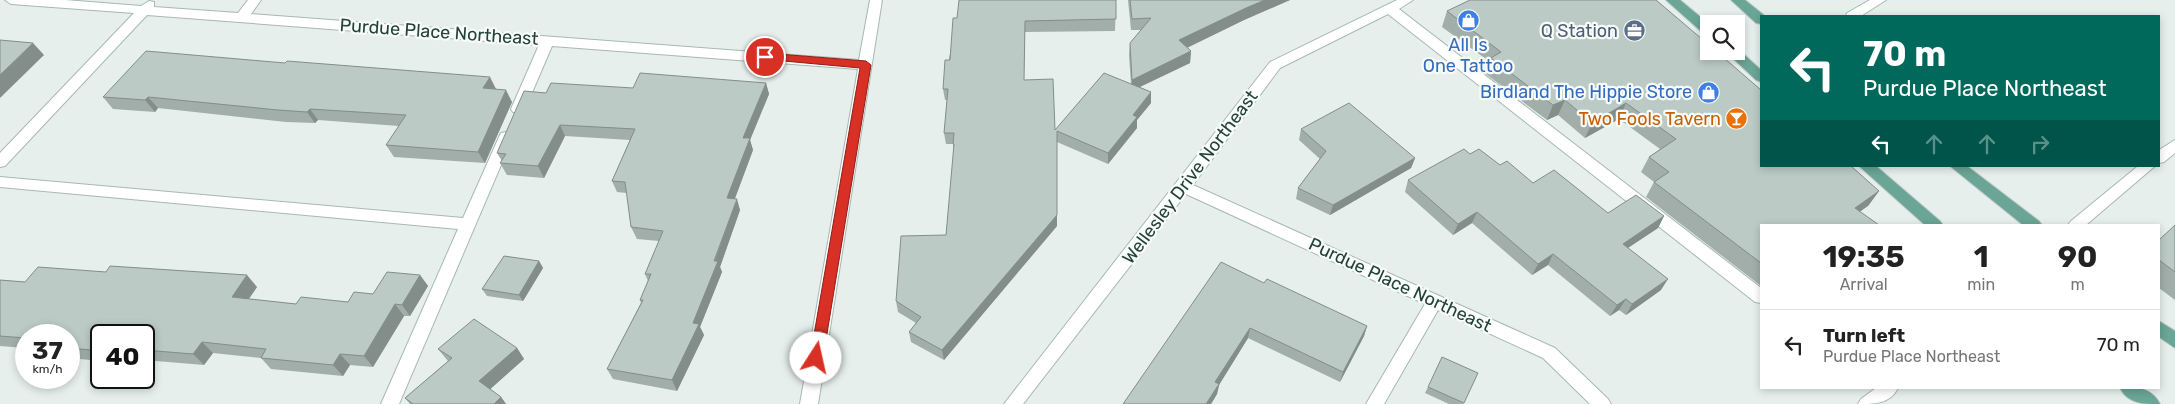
<!DOCTYPE html>
<style>
body{margin:0;font-family:Rubik,sans-serif;background:#f2f2f2;color:#222;height:100vh;display:flex;flex-direction:column;font-size:19px;white-space:nowrap}
*{box-sizing:border-box;margin:0}
p{font-size:16px;color:#767676}
.icon{flex:none;width:28px;height:28px;fill:none;stroke:currentColor;stroke-width:2;stroke-linecap:round;stroke-linejoin:round}
.map{position:relative;flex:1;overflow:hidden}
.drawer{position:absolute;left:1760px;top:224px;width:400px;height:165px;display:flex;flex-direction:column;background:#fff;border-radius:0px;box-shadow:0 2px 8px #0003}
.drawer>*{flex:none}
.hud{position:absolute;left:1760px;top:15px;width:400px;height:152px;border-radius:0px;box-shadow:0 2px 8px #0003;background:#00695c;color:#fff;overflow:hidden}
.fabs{position:absolute;left:1700px;top:15px;display:grid;gap:10px}
.fabs a{display:grid;place-items:center;width:45px;height:45px;border-radius:0px;background:#fff;box-shadow:0 2px 8px #0003;font-size:25px}
.speed{position:absolute;left:15px;top:324px;display:flex;gap:10px;font-size:25px;font-weight:700;text-align:center}
.speed>*{display:grid;place-content:center;width:65px;height:65px;border-radius:50%;background:#fff;box-shadow:0 2px 8px #0003;line-height:1}
.speed small{font-size:12px;font-weight:400}
.speed .limit{border:2px solid #111;border-radius:8px;background:#fff;color:#111}
.pin{position:absolute;display:grid;place-items:center;width:42px;height:42px;color:#fff;margin:-21px;border:2px solid #fff;border-radius:50%;box-shadow:0 1px 5px #0007}
.me{position:absolute;width:55px;margin:-28px;rotate:10deg;stroke-linejoin:round;filter:drop-shadow(0 0 4px #0008)}
.turn{display:flex;align-items:center;gap:18px;height:105px;padding:0 20px;font-size:22px}
.turn .icon{width:65px;height:65px;stroke-width:2.5}
.turn b{display:block;font-size:35px;line-height:42px}
.lanes{display:flex;align-items:center;height:48px;padding:0 20px;background:#0003;justify-content:center;gap:25px;direction:ltr}
.lanes .off{opacity:.35}
.eta{display:flex;justify-content:space-evenly;align-items:center;height:85px;text-align:center}
.eta b{font-size:30px;font-weight:700;line-height:35px}
ul{padding:0;list-style:none}
li{display:flex;align-items:center;gap:15px;height:70px;padding:0 20px;border-top:1px solid #e0e0e0}
li div{flex:1}
li b{display:block;font-size:19px}
li em{font-style:normal}
.map>svg:first-child{display:block}
.lines{fill:none;stroke-linecap:round;stroke-linejoin:round}
.minor-casing{stroke:#a8b8b2;stroke-width:2}
.major-casing{stroke:#c2cac8;stroke-width:2}
.minor{fill:#fff;fill-rule:evenodd}
.major{fill:#6aa596;fill-rule:evenodd}
.wall{fill:#a1aea9}
.shaded-wall{fill:#838d89}
.building{fill:#bbcac4;stroke:#838d89}
.route{fill:#d93025;stroke:#8d1f18}
.labels{text-anchor:middle;stroke-width:4.5;stroke-linejoin:round;paint-order:stroke}
.service-label{font-size:18px;fill:#4e5e75;stroke:#f7fbf9;text-anchor:end}
.street-label{font-size:18px;fill:#24423a;stroke:#f7fbf9}
.shop-label{font-size:18px;fill:#366cbe;stroke:#f7fbf9}
.food-label{font-size:18px;fill:#c56008;stroke:#f7fbf9;text-anchor:end}
</style>
<div class="map">
<svg width="2175" height="404" viewBox="0 0 2175 404">
<rect width="100%" height="100%" fill="#e6efeb"/>
<g class="lines">
<defs>
<g id="minor">
<polygon points="5,0 65,0 141,6 149,1 154,2 154,7 238,13 248,0 261,0 251,14 859,60 870,0 882,0 818,404 800,404 858,69 552,46 525,109 523,112 513,112 511,109 539,45 147,15 5,166 0,167 0,153 134,13 11,4"/>
<polygon points="1397,0 1413,0 1399,9 1761,288 1761,303 1755,302 1388,14 1280,68 1193,185 1555,348 1608,399 1611,404 1590,404 1543,358 1438,310 1384,404 1366,404 1425,304 1186,194 1023,404 1004,404 1270,62"/>
<polygon points="1870,0 1886,0 1861,16 1846,16 1847,13"/>
<polygon points="506,132 511,133 513,137 399,404 381,404 458,229 0,187 0,177 463,218 499,137 501,133"/>
<polygon points="2175,140 2175,153 2164,162 2159,163 2159,150"/>
<polygon points="2138,166 2155,166 2086,225 2068,225 2071,221"/>
<path d="M1876,388H1898C1890,404 1874,404 1858,404L1861,399Z"/>
</g>
<g id="major">
<polygon points="1666,0 1680,0 1709,24 1709,35 1704,34"/>
<polygon points="1731,0 1745,0 1765,16 1761,16 1761,24 1756,23"/>
<polygon points="1737,48 1761,70 1761,82 1756,80 1725,51 1736,51"/>
<polygon points="1859,166 1876,166 1940,221 1943,225 1925,225"/>
<polygon points="1950,166 1967,166 2039,221 2042,225 2023,225"/>
<polygon points="2159,321 2175,331 2175,348 2159,337"/>
<path d="M2120,388C2136,386 2152,388 2160,404C2144,404 2128,404 2120,388Z"/>
</g>
</defs>
<!-- minor casing -->
<use href="#minor" class="minor-casing"/>
<!-- major casing -->
<use href="#major" class="major-casing"/>
<!-- minor -->
<use href="#minor" class="minor"/>
<!-- major -->
<use href="#major" class="major"/>
</g>
<!-- wall -->
<g class="wall">
<polygon points="1116,0 1115,31 1025,32 1024,80 1055,130 1131,84 1129,55 1130,43 1141,30 1131,30 1128,0 1290,0 1244,20 1187,48 1191,51 1190,63 1140,87 1151,92 1151,103 1137,120 1137,128 1108,164 1057,142 1057,226 944,360 911,342 909,332 916,323 898,312 896,301 946,235 954,152 953,144 946,144 944,133 947,100 945,100 943,89 957,18"/>
<polygon points="1447,11 1879,191 1868,206 1761,225 1761,286 1646,197 1654,182 1641,172 1649,157 1660,149 1619,119 1585,138 1558,115 1547,120 1486,74 1490,62 1442,27"/>
<polygon points="766,83 769,94 750,140 753,150 735,198 740,210 720,267 722,272 700,327 704,335 677,391 613,379 607,369 641,303 640,300 648,281 645,274 659,241 637,239 631,227 627,193 617,192 612,181 630,140 565,136 544,178 507,175 500,163 502,161 497,153 546,93"/>
<polygon points="496,89 512,102 485,163 394,157 386,145 399,126 318,120 315,123 286,122 158,108 155,112 113,109 103,97"/>
<polygon points="1301,129 1415,158 1411,168 1330,215 1296,199 1298,188 1320,159 1299,140"/>
<polygon points="1470,154 1500,165 1533,183 1608,213 1664,216 1658,228 1628,248 1661,290 1626,315 1619,310 1610,316 1548,265 1532,275 1472,223 1453,235 1405,192 1408,180"/>
<polygon points="2175,225 2175,300 2159,288 2159,240"/>
<polygon points="539,261 543,268 523,301 487,296 482,289"/>
<polygon points="420,275 428,286 410,316 404,316 373,367 350,365 343,376 271,369 261,358 213,353 204,365 144,360 144,335 101,335 101,361 69,358 69,335 26,335 26,348 0,346 0,280 25,282 257,287 249,299 296,304 348,302 373,294"/>
<polygon points="1264,283 1367,326 1364,336 1340,382 1248,338 1219,385 1217,394 1211,404 1123,404"/>
<polygon points="517,348 524,359 490,389 501,397 506,404 410,404 405,398 448,361 438,349"/>
<polygon points="1478,373 1463,404 1449,404 1425,393 1428,387"/>
</g>
<!-- shaded-wall -->
<g class="shaded-wall">
<polygon points="1265,0 1290,0 1244,20 1178,52 1179,40 1246,8"/>
<polygon points="33,43 44,55 0,98 0,75"/>
<polygon points="1191,51 1190,63 1131,91 1132,80"/>
<polygon points="490,77 496,89 489,100 483,88"/>
<polygon points="766,83 769,94 750,140 753,150 731,209 727,198 743,138"/>
<polygon points="506,90 512,102 485,163 478,152"/>
<polygon points="1151,92 1151,103 1137,120 1137,128 1108,164 1108,153 1133,115"/>
<polygon points="148,97 158,108 155,112 145,100"/>
<polygon points="1565,100 1558,115 1547,120 1553,105"/>
<polygon points="1626,103 1619,119 1585,138 1592,123"/>
<polygon points="310,109 318,120 315,123 307,112"/>
<polygon points="560,125 565,136 544,178 538,166"/>
<polygon points="1057,131 1057,226 944,360 942,350"/>
<polygon points="1415,158 1411,168 1330,215 1333,205"/>
<polygon points="1879,191 1868,206 1844,223 1855,208"/>
<polygon points="737,199 740,210 720,267 722,272 700,327 704,335 677,391 672,380"/>
<polygon points="1477,212 1472,223 1453,235 1458,224"/>
<polygon points="1664,216 1658,228 1617,255 1623,244"/>
<polygon points="1553,254 1548,265 1532,275 1538,264"/>
<polygon points="539,261 543,268 523,301 519,295"/>
<polygon points="247,275 257,287 242,308 232,297"/>
<polygon points="420,275 428,286 410,316 402,305"/>
<polygon points="1668,279 1661,290 1626,315 1632,304"/>
<polygon points="1626,299 1619,310 1610,316 1617,305"/>
<polygon points="395,304 404,316 373,367 364,356"/>
<polygon points="1367,326 1364,336 1340,382 1343,372"/>
<polygon points="1250,328 1248,338 1219,385 1217,394 1211,404 1206,404 1215,382"/>
<polygon points="202,342 213,353 204,365 193,354"/>
<polygon points="517,348 524,359 487,392 479,381"/>
<polygon points="340,354 350,365 343,376 333,365"/>
<polygon points="501,397 506,404 494,404"/>
</g>
<!-- building -->
<g class="building">
<polygon points="959,0 1116,0 1116,19 1025,21 1024,80 1053,79 1055,130 1104,73 1151,92 1133,115 1137,117 1108,153 1057,131 1057,215 942,350 909,332 921,317 896,301 901,236 946,235 954,144 953,144 954,133 944,133 948,89 943,89 945,60 950,60 953,18 957,18"/>
<polygon points="1130,0 1265,0 1246,8 1179,40 1191,51 1132,80 1130,43 1151,18 1132,19"/>
<polygon points="1470,0 1656,0 1709,45 1709,51 1716,51 1761,90 1761,166 1851,166 1879,191 1855,208 1879,225 1761,225 1761,263 1654,182 1669,172 1649,157 1676,139 1626,103 1592,123 1565,100 1553,105 1491,58 1501,52 1447,11"/>
<polygon points="0,40 33,43 0,75"/>
<polygon points="146,51 285,63 287,61 490,77 483,88 506,90 478,152 386,145 406,115 310,109 307,112 278,110 148,97 145,100 103,97"/>
<polygon points="640,73 766,83 743,138 750,138 727,198 737,199 714,261 718,261 693,323 699,324 672,380 607,369 643,300 640,300 651,274 645,274 663,231 631,227 625,182 612,181 635,129 560,125 538,166 500,163 506,154 497,153 524,91 546,93 551,83 633,88"/>
<polygon points="1349,103 1415,158 1333,205 1298,188 1326,151 1301,129"/>
<polygon points="1464,149 1470,154 1479,149 1500,165 1507,161 1533,183 1554,170 1608,213 1636,195 1664,216 1623,244 1668,279 1632,304 1626,299 1617,305 1553,254 1538,264 1477,212 1458,224 1408,180"/>
<polygon points="2175,225 2175,272 2159,260 2159,240"/>
<polygon points="504,256 539,261 519,295 482,289"/>
<polygon points="1221,262 1264,283 1267,279 1367,326 1343,372 1250,328 1215,382 1219,384 1206,404 1123,404"/>
<polygon points="110,266 247,275 232,297 296,304 301,297 348,302 354,292 373,294 387,272 420,275 402,305 395,304 364,356 340,354 333,365 261,358 266,349 202,342 193,354 144,350 144,335 101,335 101,351 69,348 69,335 26,335 26,338 0,336 0,280 25,282 38,267 106,272"/>
<polygon points="474,319 517,348 479,381 501,397 494,404 413,404 405,398 452,358 438,349"/>
<polygon points="1442,357 1478,373 1464,403 1428,387"/>
</g>
<!-- route -->
<polygon class="route" points="765,53 866,61 871,65 823,358 821,361 816,363 812,361 810,358 860,68 762,59 762,54"/>
<!-- icons -->
<defs>
<symbol id="shop-disc" viewBox="-11 -11 22 22"><circle r="9.5" fill="#3f7fe0" stroke="#f7fbf9"/><path d="M-5-2.5h2.3a2.7 3.5 0 0 1 5.4 0H5L5.5 6h-11ZM-1.5-2.5h3a1.5 2.3 0 0 0-3 0Z" fill="#fff"/></symbol>
<symbol id="office-disc" viewBox="-11 -11 22 22"><circle r="9.5" fill="#5c6f8a" stroke="#f7fbf9"/><path d="M-6-3h4V-5.5h4V-3h4V5H-6ZM-1-4.5V-3h2v-1.5ZM-6 0V1H6V0Z" fill="#fff"/></symbol>
<symbol id="bar-disc" viewBox="-11 -11 22 22"><circle r="9.5" fill="#e8710a" stroke="#f7fbf9"/><path d="M-6-5H6L.8 .8V4.5H3.5V6h-7V4.5H-.8V.8Z" fill="#fff"/></symbol>
</defs>
<g fill-rule="evenodd">
<use href="#shop-disc" x="1456" y="8" width="25" height="25"/>
<use href="#office-disc" x="1622" y="18" width="25" height="25"/>
<use href="#shop-disc" x="1696" y="80" width="25" height="25"/>
<use href="#bar-disc" x="1724" y="106" width="25" height="25"/>
</g>
<g class="labels">
<!-- service labels -->
<g class="service-label">
<text x="1618" y="37">Q Station</text>
</g>
<!-- street labels -->
<g class="street-label">
<text transform="translate(439 32) rotate(4)" y="6">Purdue Place Northeast</text>
<text transform="translate(1190 177) rotate(-53)" y="6">Wellesley Drive Northeast</text>
<text transform="translate(1400 285) rotate(25)" y="6">Purdue Place Northeast</text>
</g>
<!-- shop labels -->
<g class="shop-label">
<text x="1468" y="51">All Is<tspan x="1468" dy="21">One Tattoo</tspan></text>
<text x="1692" y="98" text-anchor="end">Birdland The Hippie Store</text>
</g>
<!-- food labels -->
<g class="food-label">
<text x="1721" y="125">Two Fools Tavern</text>
</g>
</g>
</svg>
<div class="fabs">
<a><svg class="icon" aria-label="search" viewBox="0 0 24 24"><circle cx="10" cy="10" r="6"/><path d="M15 15l6 6"/></svg></a>
</div>
<div class="speed"><div>37<small>km/h</small></div><div class="limit">40</div></div>
<div class="pin" style="left:765px;top:57px;background:#d93025"><svg class="icon" aria-label="arrive" viewBox="0 0 24 24"><path d="M6 21V4h12l-3 4 3 4H6"/></svg></div>
<svg class="me" style="left:816px;top:358px" viewBox="-20 -20 40 40"><circle r="19" fill="#fff"/><path d="M0-13L10 11 0 6-10 11z" fill="#d93025"/></svg>
<div class="hud">
<div class="turn"><svg class="icon" aria-label="left" viewBox="0 0 24 24"><path d="M17 20v-9H6M10 6l-5 5 5 5"/></svg><div><b>70 m</b>Purdue Place Northeast</div></div>
<div class="lanes"><svg class="icon" aria-label="left" viewBox="0 0 24 24"><path d="M17 20v-9H6M10 6l-5 5 5 5"/></svg><svg class="icon off" aria-label="ahead" viewBox="0 0 24 24"><path d="M12 20V5M6 11l6-6 6 6"/></svg><svg class="icon off" aria-label="ahead" viewBox="0 0 24 24"><path d="M12 20V5M6 11l6-6 6 6"/></svg><svg class="icon off" aria-label="right" viewBox="0 0 24 24"><path d="M7 20v-9h11M14 6l5 5-5 5"/></svg></div>
</div>
<section class="drawer">
<div class="eta">
<div><b>19:35</b><p>Arrival</p></div>
<div><b>1</b><p>min</p></div>
<div><b>90</b><p>m</p></div>
</div>
<ul>
<li><svg class="icon" aria-label="left" viewBox="0 0 24 24"><path d="M17 20v-9H6M10 6l-5 5 5 5"/></svg><div><b>Turn left</b><p>Purdue Place Northeast</p></div><em>70 m</em></li>
</ul>
</section>
</div>
